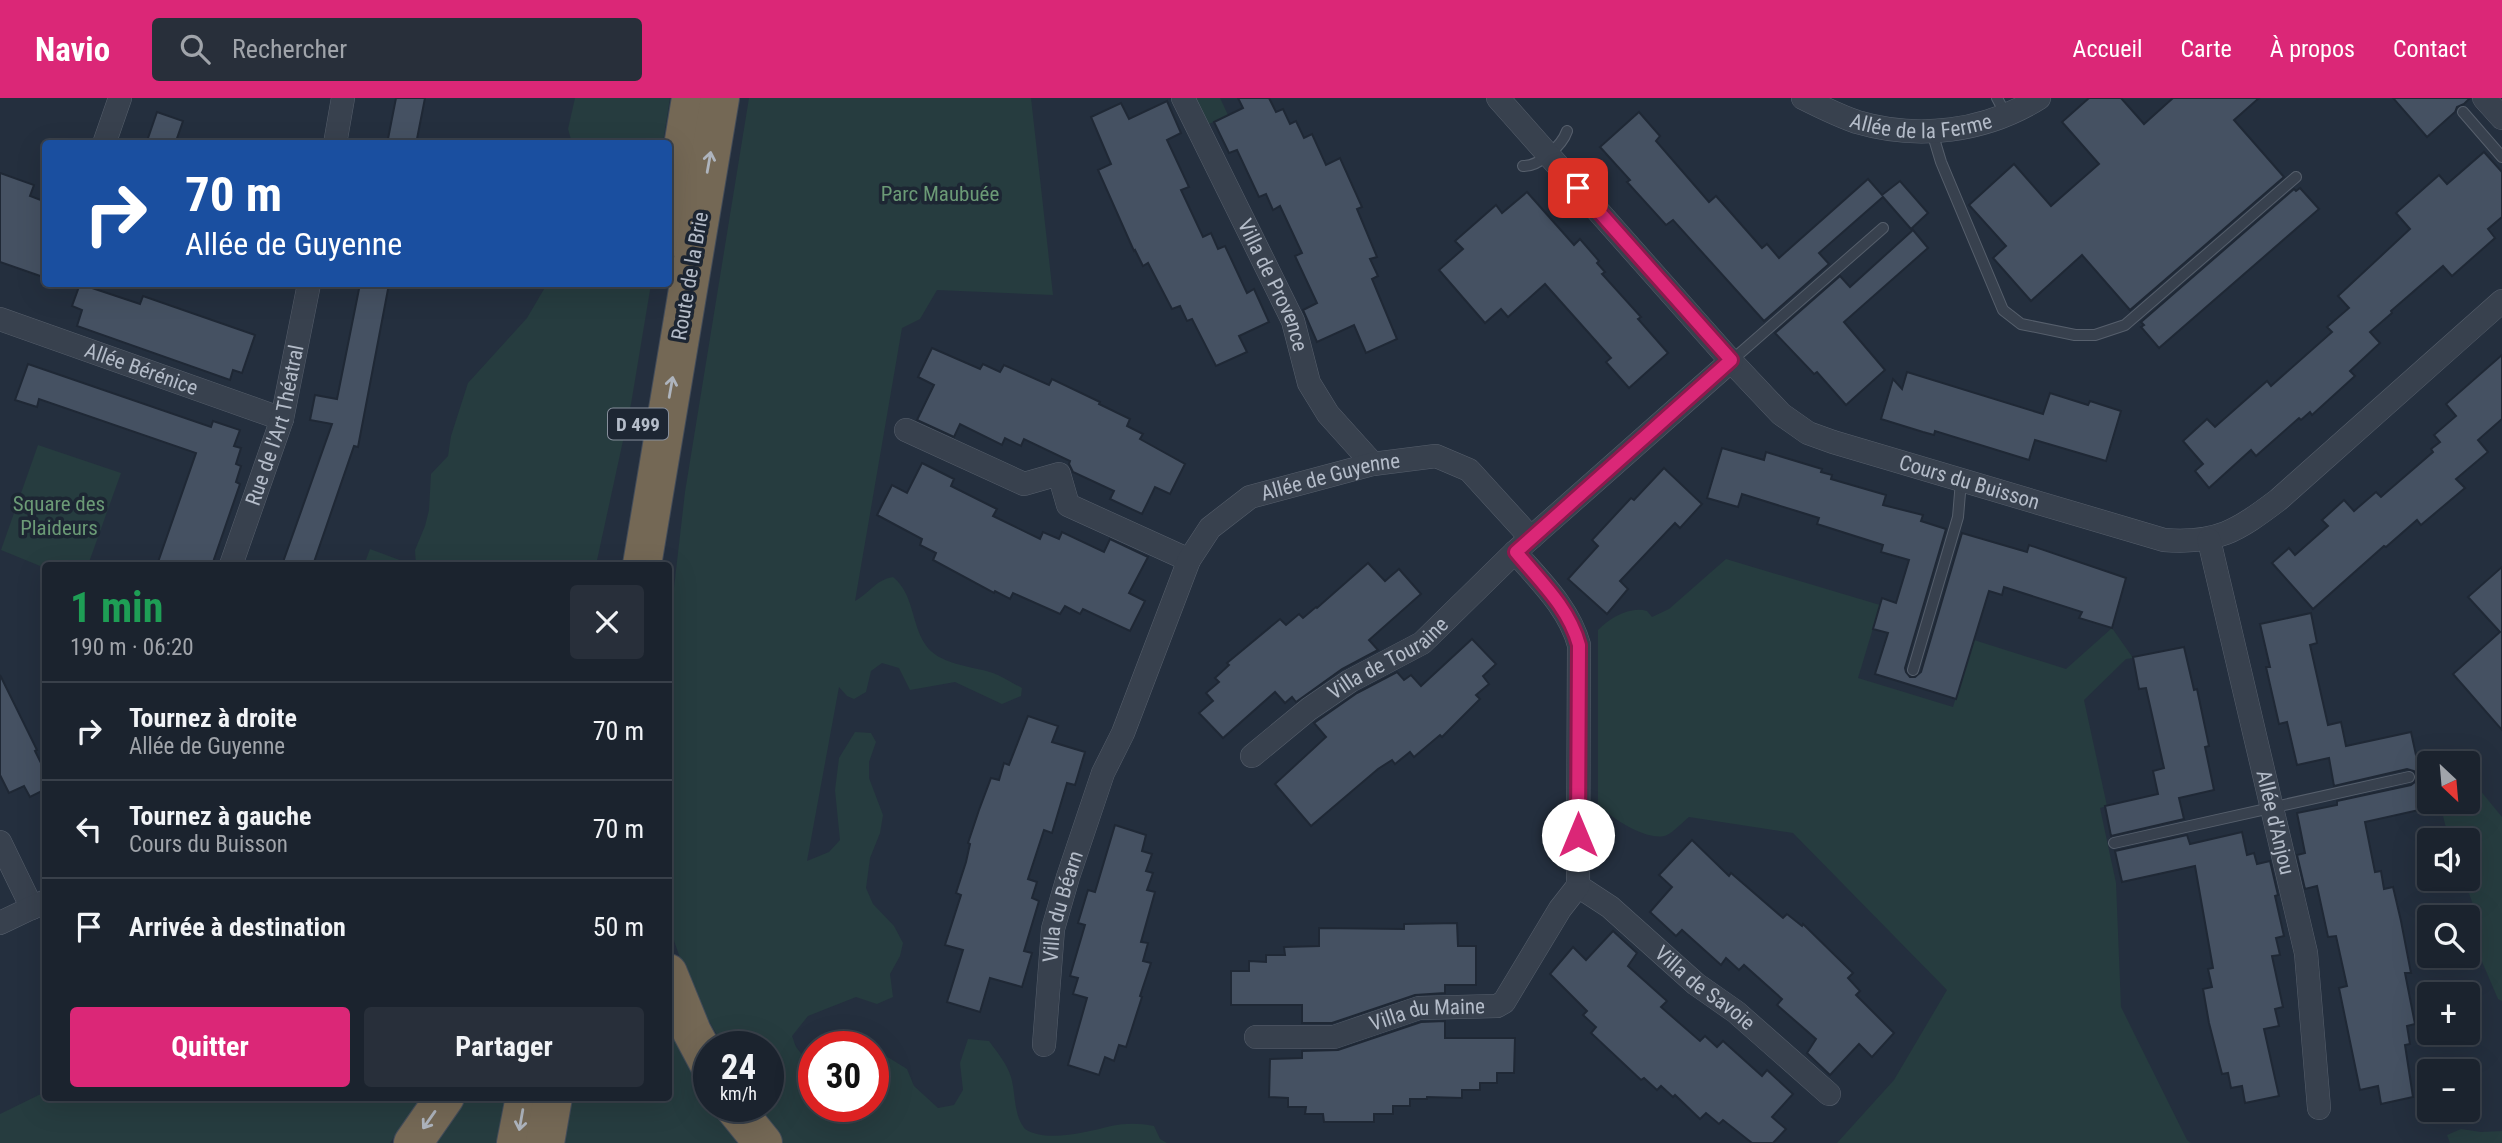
<!DOCTYPE html>
<html lang="fr">
<meta charset="utf-8">
<style>
body{margin:0;font-family:"Roboto Condensed",sans-serif;background:#282f3a;color:#f1f3f6;height:100vh;display:flex;flex-direction:column;font-size:26px;white-space:nowrap}
*{box-sizing:border-box;margin:0}
p{font-size:23px;color:#a0a4aa}
.icon{flex:none;width:38px;height:38px;fill:none;stroke:currentColor;stroke-width:2;stroke-linecap:round;stroke-linejoin:round}
.map{position:relative;flex:1;overflow:hidden}
.panel{position:absolute;left:42px;top:464px;width:630px;height:539px;display:flex;flex-direction:column;background:#1b232e;border-radius:7px;box-shadow:0 7px 28px #0002,0 0 0 2px #39404a}
.panel>*{flex:none}
.guide{position:absolute;left:42px;top:42px;width:630px;height:147px;border-radius:7px;box-shadow:0 7px 28px #0002,0 0 0 2px #39404a;background:#1a4fa0;color:#fff;overflow:hidden}
.needle{width:46px;rotate:154deg}
.buttons{position:absolute;left:2417px;top:653px;display:grid;gap:14px}
.buttons a{display:grid;place-items:center;width:63px;height:63px;border-radius:7px;background:#1b232e;box-shadow:0 7px 28px #0002,0 0 0 2px #39404a;font-size:35px}
.speed{position:absolute;left:693px;top:933px;display:flex;gap:14px;font-size:35px;font-weight:700;text-align:center}
.speed>*{display:grid;place-content:center;width:91px;height:91px;border-radius:50%;background:#1b232e;box-shadow:0 7px 28px #0002,0 0 0 2px #39404a;line-height:1}
.speed small{font-size:18px;font-weight:400}
.speed .limit{border:10px solid #d22;background:#fff;color:#111}
.pin{position:absolute;display:grid;place-items:center;width:60px;height:60px;color:#fff;margin:-30px;border-radius:14px;box-shadow:0 4px 10px #0006}
.me{position:absolute;width:77px;margin:-38px;rotate:0deg;stroke-linejoin:round;filter:drop-shadow(0 0 5px #0008)}
.turn{display:flex;align-items:center;gap:24px;height:147px;padding:0 28px;font-size:32px}
.turn .icon{width:91px;height:91px;stroke-width:2.5}
.turn b{display:block;font-size:49px;line-height:60px}
.round{display:grid;place-items:center;flex:none;width:74px;height:74px;border-radius:7px;background:#282f3a}
.summary{display:flex;align-items:center;justify-content:space-between;height:119px;padding:0 28px}
h1{font-size:42px;font-weight:700;line-height:52px;color:#1e9e55}
.cta{display:flex;gap:14px;margin-top:auto;padding:14px 28px}
.cta a{flex:1;height:80px;border-radius:7px;background:#db2777;color:#fff;font-size:28px;font-weight:700;line-height:80px;text-align:center}
.cta a+a{background:#282f3a;color:#f1f3f6}
ul{padding:0;list-style:none}
li{display:flex;align-items:center;gap:21px;height:98px;padding:0 28px;border-top:2px solid #39404a}
li div{flex:1}
li b{display:block;font-size:26px}
li em{font-style:normal}
header{display:flex;align-items:center;gap:42px;box-sizing:border-box;height:98px;padding:0 35px;background:#db2777;color:#fff}
header strong{font-size:33px}
nav{display:flex;gap:38px;margin-inline-start:auto;font-size:24px}
.search{width:490px;height:63px;background:#282f3a;display:flex;align-items:center;gap:18px;box-sizing:border-box;padding:0 24px;border-radius:7px;color:#a0a4aa;font-size:26px}
.map>svg:first-child{display:block}
.green{fill:#263c3f}
.building{fill:#455162;stroke:#1f2835;stroke-width:2}
.lines{fill:none;stroke-linecap:round;stroke-linejoin:round}
.lane-casing{stroke:#565f6c;stroke-width:12}
.street-casing{stroke:#565f6c;stroke-width:24}
.highway-casing{stroke:#434c59;stroke-width:40}
.lane{stroke:#38414e;stroke-width:10}
.street{stroke:#38414e;stroke-width:23}
.highway{stroke:#746855;stroke-width:38}
.oneway{stroke:#aeb4bd}
.route-casing{stroke:#8e194d;stroke-width:18}
.route{stroke:#db2777;stroke-width:12}
.labels{text-anchor:middle;stroke-width:7;stroke-linejoin:round;paint-order:stroke}
.shield{fill:#1d2633;stroke:#878f9c;stroke-width:2}
.shield-label{font-size:19px;font-weight:bold;fill:#b4bcc9}
.street-label{font-size:21px;fill:#b4bcc9;stroke:#1d2633}
.park-label{font-size:21px;fill:#6b9a76;stroke:#1d2633}
</style>
<header>
<strong>Navio</strong>
<div class="search"><svg class="icon" aria-label="search" viewBox="0 0 24 24"><circle cx="10" cy="10" r="6"/><path d="M15 15l6 6"/></svg>Rechercher</div>
<nav><a>Accueil</a><a>Carte</a><a>À propos</a><a>Contact</a></nav>
</header>
<div class="map">
<svg width="2502" height="1045" viewBox="0 0 2502 1045">
<rect width="100%" height="100%" fill="#242f3e"/>
<!-- green -->
<g class="green">
<polygon points="575,0 670,0 663,45 572,45 568,31"/>
<path d="M749,0H1031L1053,197L937,192L920,221L902,230L855,503C870,495 875,482 893,479C914,496 911,525 925,546C938,567 972,568 993,575C1003,579 1012,585 1022,590L1021,598L1002,606L955,584L910,592L899,570L882,565L871,573L866,594L854,601L847,598L839,589L807,763L829,754L840,742L835,692L839,660L855,634L871,635L876,644L869,664V680L883,717L880,735L870,760L866,790L873,806L894,828L903,845L900,858L890,876L893,899L877,906L856,899L808,918L792,938L796,949L804,959L814,954V1008H873V950L907,971L914,988L938,1010L954,1007L963,992L960,965L968,941L989,943C997,954 1007,966 1011,979C1016,996 1013,1016 1025,1031C1046,1045 1087,1034 1111,1028C1126,1025 1139,1025 1154,1028L1160,1041L1167,1045H783L767,1028L764,1045H555L562,999H668L669,919L702,988L709,969V1008H768V948H716L719,940C697,905 678,861 668,821L669,533L685,394Z"/>
<polygon points="1195,0 1220,0 1228,17 1207,27"/>
<polygon points="547,186 651,186 631,306 596,467 416,467 415,452 425,428 429,412 431,376 448,358 451,338 468,285 527,220"/>
<polygon points="38,347 121,375 88,467 46,467 45,470 1,452"/>
<polygon points="370,451 413,467 364,467"/>
<path d="M1726,461L1880,507L1858,580L1953,609L1974,542L2066,571L2112,530L2133,560L2126,561L2084,602L2107,708L2100,710L2116,785L2121,909L2187,1042L2191,1045H1837L1894,982L1947,892L1793,735L1689,719C1684,723 1672,735 1667,737C1649,745 1609,719 1598,706V532C1610,520 1630,508 1647,513L1652,519L1669,511Z"/>
<polygon points="2470,680 2502,719 2502,903 2498,901 2480,859 2477,818 2464,781 2468,780 2468,742 2449,742 2443,718 2446,704 2468,704 2468,681"/>
<polygon points="45,994 46,999 422,999 390,1045 0,1045 0,1016"/>
<polygon points="458,999 515,999 504,1045 425,1045"/>
<polygon points="2461,1031 2481,1034 2502,1033 2502,1045 2450,1045 2447,1037"/>
</g>
<!-- building -->
<g class="building">
<polygon points="396,0 425,0 416,46 387,46"/>
<polygon points="1238,0 1269,0 1276,14 1283,11 1290,26 1296,23 1304,40 1312,36 1326,67 1340,60 1362,109 1357,111 1377,159 1370,161 1378,178 1372,181 1397,241 1366,255 1354,227 1317,244 1303,212 1317,205 1295,158 1302,155 1280,108 1273,112 1266,96 1259,99 1237,52 1229,55 1214,24 1243,10"/>
<polygon points="2089,0 2121,0 2144,26 2173,0 2259,0 2234,22 2284,79 2130,212 2082,157 2031,203 1993,160 2006,148 1969,107 2014,66 2051,108 2099,66 2062,24"/>
<polygon points="2393,0 2470,0 2464,6 2457,9 2455,14 2427,39"/>
<polygon points="1167,3 1181,35 1167,42 1189,89 1181,92 1203,139 1211,135 1218,151 1225,148 1247,195 1254,191 1269,224 1239,238 1247,254 1216,268 1192,221 1187,223 1180,208 1172,211 1148,165 1143,168 1135,152 1134,153 1098,72 1111,66 1091,19 1121,5 1129,21"/>
<polygon points="157,14 183,23 175,46 146,46"/>
<polygon points="1639,14 1660,38 1656,43 1709,104 1716,98 1762,150 1767,146 1779,160 1868,81 1882,97 1900,83 1928,115 1911,131 1883,99 1819,155 1829,166 1764,223 1673,122 1666,127 1627,84 1630,82 1600,49"/>
<polygon points="2484,54 2502,74 2502,119 2488,131 2495,140 2452,178 2443,168 2391,213 2392,215 2370,234 2380,245 2350,273 2355,278 2312,317 2310,314 2301,322 2299,320 2256,358 2251,352 2209,390 2195,373 2203,366 2183,343 2207,321 2215,329 2267,283 2271,288 2332,234 2327,229 2349,210 2338,198 2410,131 2396,115 2439,77 2447,86"/>
<polygon points="0,75 34,87 30,98 46,104 46,180 0,164"/>
<polygon points="2300,90 2319,111 2159,250 2141,229 2144,227 2141,224 2294,91 2296,93"/>
<polygon points="1527,94 1574,147 1580,141 1599,163 1597,165 1605,174 1602,176 1641,219 1638,221 1668,255 1629,290 1606,264 1611,260 1545,186 1508,219 1501,211 1485,225 1439,172 1463,151 1455,143 1496,107 1502,115"/>
<polygon points="1913,132 1928,150 1844,224 1885,272 1846,307 1817,274 1814,276 1775,235 1840,178 1850,189"/>
<polygon points="80,186 140,206 143,198 255,237 242,275 233,272 230,282 77,228 82,212 72,208"/>
<polygon points="360,186 389,186 358,349 354,348 313,467 282,467 332,326 310,322 315,297 337,301"/>
<polygon points="932,250 980,271 983,266 1000,274 1004,267 1049,287 1052,281 1100,304 1099,306 1130,321 1127,328 1143,336 1140,341 1185,366 1170,396 1155,389 1142,416 1110,401 1114,393 1073,374 1069,366 1070,363 1024,341 1021,348 1005,340 1002,347 960,326 954,339 917,322 934,287 918,279"/>
<polygon points="2502,257 2502,321 2478,342 2488,354 2456,381 2465,390 2421,427 2417,422 2386,449 2384,448 2313,511 2272,465 2289,450 2295,457 2328,428 2322,422 2344,402 2354,413 2376,394 2381,399 2433,354 2431,351 2440,344 2434,337 2456,318 2446,306"/>
<polygon points="28,266 211,329 213,323 240,332 234,348 241,350 236,366 241,368 236,384 240,386 212,467 157,467 196,355 39,301 37,309 15,302"/>
<polygon points="1907,274 2043,316 2050,295 2088,307 2090,303 2121,313 2106,363 2035,342 2029,362 1935,333 1934,337 1923,334 1881,321 1893,281 1902,291"/>
<polygon points="1722,350 1764,362 1766,354 1822,371 1821,374 1832,377 1831,381 1886,397 1883,407 1923,417 1921,423 1946,431 1905,570 1906,574 1910,579 1915,579 1921,574 1962,435 2027,454 2029,447 2126,480 2112,530 2079,520 2082,514 2004,489 2002,497 1989,493 1956,601 1875,576 1888,535 1873,531 1882,500 1896,505 1909,462 1881,454 1883,447 1817,426 1819,420 1742,396 1738,409 1707,400"/>
<polygon points="922,365 954,381 951,388 997,411 993,418 1040,441 1043,434 1059,441 1062,434 1104,454 1110,441 1148,459 1129,495 1145,503 1130,533 1083,511 1080,516 1065,508 1060,516 1013,495 1010,501 995,493 994,495 933,462 936,455 920,447 922,441 877,417 892,387 907,395"/>
<polygon points="1664,370 1702,406 1680,430 1675,425 1620,483 1628,491 1607,516 1568,481 1598,448 1592,442 1631,400 1634,402"/>
<polygon points="1368,465 1385,483 1399,471 1421,496 1369,542 1378,552 1342,571 1296,604 1292,599 1285,605 1275,594 1223,640 1199,615 1213,603 1206,595 1219,584 1215,580 1229,567 1227,565 1280,521 1286,527 1299,516 1303,520 1316,509 1317,510"/>
<polygon points="2502,469 2502,632 2453,576 2500,534 2468,499"/>
<polygon points="2311,515 2317,545 2310,547 2328,627 2341,624 2346,648 2411,634 2416,657 2429,654 2429,687 2423,689 2428,710 2365,724 2375,774 2381,773 2384,791 2393,789 2401,823 2411,875 2405,875 2415,926 2407,928 2410,946 2405,947 2413,999 2381,1006 2378,988 2360,992 2339,890 2347,888 2336,838 2328,839 2317,788 2305,791 2297,757 2305,755 2297,715 2337,707 2337,703 2411,687 2415,684 2417,678 2414,673 2407,671 2334,688 2329,660 2297,667 2287,624 2279,626 2266,569 2270,569 2260,526"/>
<polygon points="1472,541 1496,566 1483,578 1489,586 1476,597 1480,601 1442,639 1440,637 1414,659 1410,654 1395,666 1392,662 1378,671 1311,728 1275,686 1326,639 1314,625 1357,595 1397,574 1404,582 1411,577 1421,588"/>
<polygon points="2184,549 2194,592 2197,591 2209,648 2205,649 2214,692 2179,700 2184,721 2111,738 2105,708 2158,696 2153,673 2164,670 2146,590 2139,591 2133,559"/>
<polygon points="0,577 37,652 35,653 46,675 46,691 30,699 24,688 9,695 0,677"/>
<polygon points="1028,618 1058,628 1052,644 1085,654 1075,687 1067,685 1052,735 1044,732 1028,781 1037,784 1032,800 1039,803 1024,853 1032,855 1022,889 990,880 980,914 947,904 963,852 945,847 961,797 956,795 966,764 970,746 968,745 979,712 991,680 999,682 1004,665 1009,667"/>
<polygon points="1115,727 1146,737 1142,753 1152,756 1146,773 1153,775 1147,792 1155,794 1141,844 1148,845 1143,863 1151,865 1140,898 1142,899 1126,949 1119,947 1114,963 1105,959 1099,977 1068,967 1087,900 1073,896 1078,880 1070,878 1085,827 1078,825 1088,792 1095,794"/>
<polygon points="2242,734 2247,757 2254,755 2257,766 2270,763 2278,797 2275,798 2284,838 2276,840 2280,857 2272,858 2283,909 2275,911 2279,928 2264,931 2279,998 2245,1005 2242,988 2231,990 2228,975 2222,976 2209,925 2203,891 2212,889 2208,871 2213,870 2195,768 2122,784 2115,753 2187,737 2190,746"/>
<polygon points="1692,742 1729,778 1731,775 1783,820 1787,816 1802,828 1803,826 1853,875 1848,880 1860,893 1856,897 1894,935 1872,959 1859,946 1830,977 1807,955 1816,941 1777,907 1782,901 1744,867 1739,872 1726,860 1721,867 1682,832 1676,838 1650,814 1672,789 1659,777"/>
<polygon points="1457,825 1458,848 1476,848 1476,887 1445,887 1445,895 1415,897 1332,925 1302,925 1302,907 1231,907 1231,873 1249,873 1249,863 1266,864 1266,857 1285,857 1284,849 1319,848 1319,830 1404,831 1404,826"/>
<polygon points="1613,833 1637,855 1628,868 1667,903 1661,909 1700,943 1705,938 1717,949 1723,943 1762,978 1767,972 1793,996 1772,1019 1786,1031 1773,1045 1752,1045 1723,1022 1719,1026 1706,1015 1700,1021 1675,997 1673,999 1661,988 1657,992 1644,980 1641,982 1591,935 1596,929 1583,917 1587,913 1550,876 1573,849 1586,862"/>
<polygon points="1445,923 1445,940 1515,940 1514,975 1497,975 1497,985 1480,985 1480,992 1462,992 1462,1000 1427,999 1427,1001 1410,1001 1410,1008 1393,1008 1393,1016 1374,1016 1374,1024 1324,1024 1323,1016 1305,1016 1306,1009 1288,1009 1288,1000 1269,999 1270,961 1302,960 1302,953 1338,952 1421,924"/>
</g>
<g class="lines">
<defs>
<g id="lane">
<polyline points="1997,0 2006,17"/>
<polyline points="2463,14 2502,59"/>
<polyline points="1932,34 1941,64 2003,212 2021,226 2075,237 2095,237 2125,227 2296,79"/>
<path d="M1523,68C1538,69 1562,48 1567,33"/>
<polyline points="1731,263 1883,130"/>
<polyline points="1913,572 1958,419 1961,383"/>
<polyline points="2114,745 2409,679"/>
</g>
<g id="street">
<path id="s1" d="M1183,0L1293,223L1309,285L1328,316L1373,366"/>
<path id="s2" d="M1498,0L1731,263L1781,316L1808,335L1833,344L2164,442C2217,446 2237,433 2278,402L2502,203"/>
<path id="s3" d="M1803,0C1821,9 1839,18 1857,24C1918,42 1985,34 2039,0"/>
<polyline points="2484,0 2502,20"/>
<polyline points="104,46 120,0"/>
<polyline points="335,46 343,0"/>
<path id="s4" d="M0,221L282,321"/>
<polyline points="906,332 1024,386 1059,376 1068,407 1189,462"/>
<path id="s5" d="M2209,442L2306,855L2319,1010"/>
<path d="M1515,454C1540,483 1569,510 1579,547L1578,788"/>
<path id="s6" d="M231,467L282,321L309,186"/>
<path id="s7" d="M1252,658L1309,611L1350,583L1422,545L1515,454L1731,263"/>
<polyline points="0,744 32,810"/>
<path id="s8" d="M1578,788L1610,809L1696,886L1736,914L1829,996"/>
<polyline points="0,825 46,803"/>
<path id="s9" d="M1256,939H1334L1419,910L1497,908L1504,904L1560,811L1578,788"/>
<path id="s10" d="M1044,947L1053,831L1068,779L1103,675L1123,635L1189,462L1210,430L1250,399L1373,366L1436,358L1469,372L1531,440"/>
</g>
<g id="highway">
<polyline points="668,140 691,0"/>
<polyline points="642,467 720,0"/>
<polyline points="668,875 692,934 709,966"/>
<polyline points="733,1008 763,1045"/>
<polyline points="413,1045 445,999"/>
<polyline points="516,1045 525,999"/>
<polyline points="545,1045 553,999"/>
</g>
</defs>
<!-- lane casing -->
<use href="#lane" class="lane-casing"/>
<!-- street casing -->
<use href="#street" class="street-casing"/>
<!-- highway casing -->
<use href="#highway" class="highway-casing"/>
<!-- lane -->
<use href="#lane" class="lane"/>
<!-- street -->
<use href="#street" class="street"/>
<!-- highway -->
<use href="#highway" class="highway"/>
</g>
<!-- one-way arrows -->
<defs><path id="oneway-shaft" d="M-6 0H5M1.5-3L5.5 0L1.5 3" fill="none" stroke-width="1.6" stroke-linecap="round" stroke-linejoin="round" transform="scale(1.75)"/></defs>
<g class="oneway">
<use href="#oneway-shaft" transform="translate(709 64) rotate(-80)"/>
<use href="#oneway-shaft" transform="translate(671 289) rotate(-80)"/>
<use href="#oneway-shaft" transform="translate(429 1022) rotate(125)"/>
<use href="#oneway-shaft" transform="translate(521 1022) rotate(100)"/>
</g>
<g class="lines">
<defs>
<path id="route" d="M1578,737L1579,547C1569,510 1540,483 1516,454L1731,262L1578,90"/>
</defs>
<!-- route casing -->
<use href="#route" class="route-casing"/>
<!-- route -->
<use href="#route" class="route"/>
</g>
<g class="labels">
<!-- shield labels -->
<rect class="shield" x="608" y="310.5" width="60" height="31" rx="5"/>
<g class="shield-label">
<text x="638" y="333">D 499</text>
</g>
<!-- street labels -->
<g class="street-label">
<text dy="7" stroke="none"><textPath href="#s3" startOffset="124">Allée de la Ferme</textPath></text>
<text transform="translate(690 178) rotate(-80)" y="7">Route de la Brie</text>
<text dy="7" stroke="none"><textPath href="#s1" startOffset="208">Villa de Provence</textPath></text>
<text dy="7" stroke="none"><textPath href="#s4" startOffset="150">Allée Bérénice</textPath></text>
<text dy="7" stroke="none"><textPath href="#s6" startOffset="147">Rue de l'Art Théatral</textPath></text>
<text dy="7" stroke="none"><textPath href="#s10" startOffset="682">Allée de Guyenne</textPath></text>
<text dy="7" stroke="none"><textPath href="#s2" startOffset="626">Cours du Buisson</textPath></text>
<text dy="7" stroke="none"><textPath href="#s7" startOffset="168">Villa de Touraine</textPath></text>
<text dy="7" stroke="none"><textPath href="#s5" startOffset="290">Allée d'Anjou</textPath></text>
<text dy="7" stroke="none"><textPath href="#s10" startOffset="140">Villa du Béarn</textPath></text>
<text dy="7" stroke="none"><textPath href="#s8" startOffset="163">Villa de Savoie</textPath></text>
<text dy="7" stroke="none"><textPath href="#s9" startOffset="175">Villa du Maine</textPath></text>
</g>
<!-- park labels -->
<g class="park-label">
<text x="940" y="103">Parc Maubuée</text>
<text x="59" y="413">Square des<tspan x="59" dy="24">Plaideurs</tspan></text>
</g>
</g>
</svg>
<div class="buttons">
<a><svg class="needle" viewBox="-14 -14 28 28"><path d="M0-13l5 13h-10z" fill="#e53935"/><path d="M0 13l5-13h-10z" fill="#a0a4aa"/></svg></a>
<a><svg class="icon" aria-label="sound" viewBox="0 0 24 24"><path d="M4 9h4l5-4v14l-5-4H4zM17 9q2 3 0 6"/></svg></a>
<a><svg class="icon" aria-label="search" viewBox="0 0 24 24"><circle cx="10" cy="10" r="6"/><path d="M15 15l6 6"/></svg></a>
<a>+</a>
<a>−</a>
</div>
<div class="speed"><div>24<small>km/h</small></div><div class="limit">30</div></div>
<div class="pin" style="left:1578px;top:90px;background:#d93025"><svg class="icon" aria-label="arrive" viewBox="0 0 24 24"><path d="M6 21V4h12l-3 4 3 4H6"/></svg></div>
<svg class="me" style="left:1578px;top:737px" viewBox="-20 -20 40 40"><circle r="19" fill="#fff"/><path d="M0-13L10 11 0 6-10 11z" fill="#db2777"/></svg>
<div class="guide">
<div class="turn"><svg class="icon" aria-label="right" viewBox="0 0 24 24"><path d="M7 20v-9h11M14 6l5 5-5 5"/></svg><div><b>70 m</b>Allée de Guyenne</div></div>
</div>
<section class="panel">
<div class="summary"><div><h1>1 min</h1><p>190 m · 06:20</p></div><a class="round"><svg class="icon" aria-label="close" viewBox="0 0 24 24"><path d="M6 6l12 12M18 6L6 18"/></svg></a></div>
<ul>
<li><svg class="icon" aria-label="right" viewBox="0 0 24 24"><path d="M7 20v-9h11M14 6l5 5-5 5"/></svg><div><b>Tournez à droite</b><p>Allée de Guyenne</p></div><em>70 m</em></li>
<li><svg class="icon" aria-label="left" viewBox="0 0 24 24"><path d="M17 20v-9H6M10 6l-5 5 5 5"/></svg><div><b>Tournez à gauche</b><p>Cours du Buisson</p></div><em>70 m</em></li>
<li><svg class="icon" aria-label="arrive" viewBox="0 0 24 24"><path d="M6 21V4h12l-3 4 3 4H6"/></svg><div><b>Arrivée à destination</b></div><em>50 m</em></li>
</ul>
<div class="cta"><a>Quitter</a><a>Partager</a></div>
</section>
</div>
